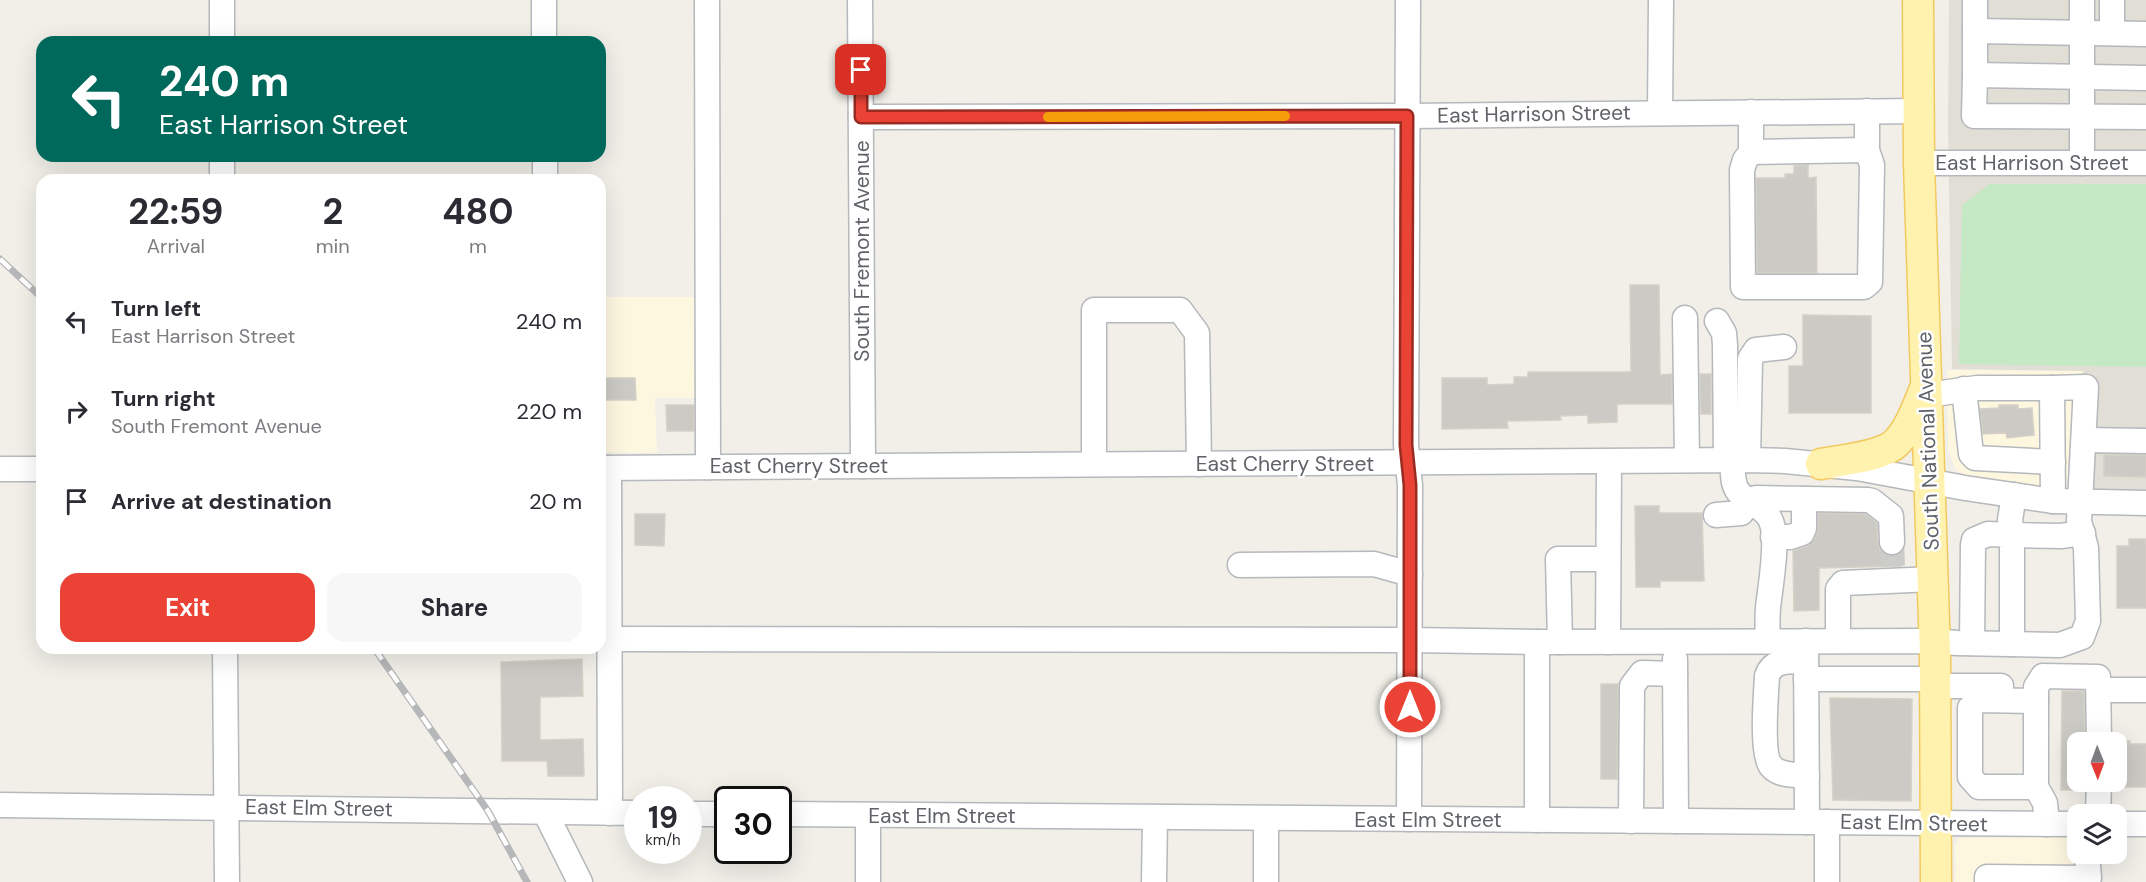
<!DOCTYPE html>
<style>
body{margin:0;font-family:"DM Sans",sans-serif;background:#f7f7f7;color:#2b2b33;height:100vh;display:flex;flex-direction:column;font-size:22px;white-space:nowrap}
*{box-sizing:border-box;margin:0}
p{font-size:20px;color:#7c7c81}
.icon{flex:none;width:33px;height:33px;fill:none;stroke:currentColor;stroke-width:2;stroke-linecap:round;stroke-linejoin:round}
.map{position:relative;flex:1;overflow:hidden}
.drawer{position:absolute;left:36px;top:174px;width:570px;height:480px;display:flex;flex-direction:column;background:#fff;border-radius:18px;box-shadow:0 6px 24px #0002}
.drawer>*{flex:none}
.top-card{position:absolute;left:36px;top:36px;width:570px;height:126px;border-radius:18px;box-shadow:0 6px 24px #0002;background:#00695c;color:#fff;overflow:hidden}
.needle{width:39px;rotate:179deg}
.fabs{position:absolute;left:2067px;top:732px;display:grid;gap:12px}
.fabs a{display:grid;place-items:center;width:60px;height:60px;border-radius:12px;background:#fff;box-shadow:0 6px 24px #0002;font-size:30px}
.speed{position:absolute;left:624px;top:786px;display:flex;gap:12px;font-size:30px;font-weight:700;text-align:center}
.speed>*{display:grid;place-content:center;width:78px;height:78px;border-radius:50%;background:#fff;box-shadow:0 6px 24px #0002;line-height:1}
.speed small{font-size:15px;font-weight:400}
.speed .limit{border:3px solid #111;border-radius:9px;background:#fff;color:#111}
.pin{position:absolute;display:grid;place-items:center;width:51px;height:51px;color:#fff;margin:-26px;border-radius:12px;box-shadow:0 3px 9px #0006}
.me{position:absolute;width:66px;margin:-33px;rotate:0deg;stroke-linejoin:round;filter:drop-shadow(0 0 4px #0008)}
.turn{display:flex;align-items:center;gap:21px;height:126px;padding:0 24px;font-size:27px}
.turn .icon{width:78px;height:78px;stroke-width:2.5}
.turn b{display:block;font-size:42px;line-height:51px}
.eta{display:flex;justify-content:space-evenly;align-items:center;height:102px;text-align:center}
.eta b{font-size:36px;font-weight:700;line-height:42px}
.button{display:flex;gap:12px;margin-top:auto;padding:12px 24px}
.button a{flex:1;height:69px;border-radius:18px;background:#ea4335;color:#fff;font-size:24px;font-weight:700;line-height:69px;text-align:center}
.button a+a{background:#f7f7f7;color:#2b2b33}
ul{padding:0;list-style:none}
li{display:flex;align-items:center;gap:18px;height:90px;padding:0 24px}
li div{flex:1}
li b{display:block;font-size:22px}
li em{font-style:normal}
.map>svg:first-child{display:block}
.commercial{fill:#fef7e0}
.education{fill:#e1ded6}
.green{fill:#c5e8c5}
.building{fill:#cccac5;stroke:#d6d1c6;stroke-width:1.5}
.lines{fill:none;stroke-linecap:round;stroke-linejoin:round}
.minor-tunnel{stroke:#ccccc8;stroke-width:24;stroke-dasharray:24 12;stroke-linecap:butt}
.minor-casing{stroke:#b5b8bc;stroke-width:27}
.major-casing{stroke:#f2c960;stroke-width:33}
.minor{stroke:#fff;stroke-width:24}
.major{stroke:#fff2af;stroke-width:30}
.rail-casing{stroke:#b6b7b8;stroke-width:7}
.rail{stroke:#fff;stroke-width:4.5;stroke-dasharray:14;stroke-linecap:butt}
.route-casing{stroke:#982c22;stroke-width:15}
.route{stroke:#ea4335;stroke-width:10}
.slow{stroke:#f59e0b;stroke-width:10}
.labels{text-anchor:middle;stroke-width:5;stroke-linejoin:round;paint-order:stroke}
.street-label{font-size:21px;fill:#5f6368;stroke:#fff}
</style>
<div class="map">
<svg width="2146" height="882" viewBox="0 0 2146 882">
<rect width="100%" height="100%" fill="#f1efe8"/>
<!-- commercial -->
<g class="commercial">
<polygon points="600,297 700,297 703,398 655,398 657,453 600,452"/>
<polygon points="1947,370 2084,371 2079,496 1963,474 1955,469 1948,449"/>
<polygon points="2077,837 2078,854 2101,854 2101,882 1955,882 1955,846 1958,838"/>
</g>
<!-- education -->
<polygon class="education" points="1949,0 2146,0 2146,495 2079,496 2083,371 1952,369 1948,128"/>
<!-- green -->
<polygon class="green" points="1990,184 2146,184 2146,367 1959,364 1962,205"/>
<!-- building -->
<g class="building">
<polygon points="1808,165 1808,178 1816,177 1817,273 1757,273 1756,178 1785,178 1785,174 1794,174 1794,166"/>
<polygon points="1630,285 1659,285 1660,375 1672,374 1672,404 1617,404 1617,422 1588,423 1588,415 1560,416 1561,420 1507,421 1508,428 1442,429 1442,378 1487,378 1487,385 1514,384 1514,377 1528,377 1528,372 1631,372"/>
<polygon points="1803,315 1871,316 1871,413 1789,413 1789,366 1803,366"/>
<polygon points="1700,374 1711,374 1711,414 1701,414"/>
<polygon points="600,378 635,378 636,400 600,400"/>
<polygon points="666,405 694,405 694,431 667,431"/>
<polygon points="1999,405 2018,405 2018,409 2032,408 2034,435 2007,438 2006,433 1983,434 1980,409 1999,408"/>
<polygon points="2104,455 2146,455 2146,477 2104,476"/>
<polygon points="1635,506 1659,506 1659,513 1702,513 1704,581 1660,581 1660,587 1636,587"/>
<polygon points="1818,513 1866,514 1877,523 1878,543 1880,550 1885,554 1892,556 1901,552 1901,566 1819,568 1819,610 1794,611 1793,551 1807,546 1815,539 1818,528"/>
<polygon points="635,514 665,514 664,546 635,545"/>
<polygon points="2129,539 2146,539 2146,608 2117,608 2117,546 2129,546"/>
<polygon points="582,659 583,696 540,697 540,740 583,739 584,776 548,776 547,761 502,761 501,662"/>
<polygon points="1601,684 1618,684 1617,779 1601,779"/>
<polygon points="2062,691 2084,691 2085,742 2078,742 2078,790 2061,790"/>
<polygon points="1830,698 1912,699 1911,801 1833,800"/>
<polygon points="2116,741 2130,741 2130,744 2146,744 2146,787 2116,787"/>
</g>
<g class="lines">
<!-- minor-tunnel -->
<polyline class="minor-tunnel" points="1892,542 1893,567"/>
<defs>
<g id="minor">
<polyline points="222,0 222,42"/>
<polyline points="544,0 544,42"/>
<polyline points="707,0 708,467"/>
<polyline points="860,0 863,466"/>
<polyline points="1408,0 1406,445 1410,485 1409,819"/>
<polyline points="2082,0 2082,163"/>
<polyline points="1975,31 2146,34"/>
<polyline points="2112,33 2112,0"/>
<polyline points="1975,75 1975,0"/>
<polyline points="2146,78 1975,75 1974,116 2146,117"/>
<polyline points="1660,112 1661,0"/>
<polyline points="1751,112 1751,152 1745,160 1742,170 1743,287 1864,287 1870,282 1872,165 1867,150 1867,111"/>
<polyline points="861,117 1407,116 1919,111"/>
<polyline points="1751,152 1867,150"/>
<polyline points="222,156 222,180"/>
<polyline points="545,156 545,180"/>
<polyline points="1919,163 2146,163"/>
<polyline points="1685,318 1687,460"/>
<polyline points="1717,321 1724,333 1725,345 1726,460"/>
<polyline points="1964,389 1971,454 1975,458 2053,462"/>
<polyline points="1927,395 1977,388 2052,388 2053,501"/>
<polyline points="2084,440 2146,441"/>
<path d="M1733,460C1733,469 1732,480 1736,488C1741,500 1763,505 1770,519C1780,537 1770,587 1768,608C1767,618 1768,630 1767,640"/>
<polyline points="1748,460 1750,359 1756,350 1784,347"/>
<polyline points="1094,464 1094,310 1180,310 1197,333 1199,464"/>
<polyline points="600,468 1748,460 1785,461 1857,468 1965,488 2053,501 2146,503"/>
<polyline points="609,468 610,813"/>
<polyline points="0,469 42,469"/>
<polyline points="2014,495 2010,520 2012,535 2061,536 2083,533"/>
<polyline points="1716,515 1741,513 1751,501 1756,498 1868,500 1872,501 1891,516 1892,542"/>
<polyline points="1773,537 1790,537 1802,533 1804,528 1804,499"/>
<polyline points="1240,565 1374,564 1410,574"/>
<polyline points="600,639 1410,640 1537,642 1934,641 1957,643 2060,645 2082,637 2088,621 2086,548 2079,521 2086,387 2052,388"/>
<polyline points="1806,641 1807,822"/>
<polyline points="1838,641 1838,589 1843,583 1933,579"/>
<polyline points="1537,642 1537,820"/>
<polyline points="1560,642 1558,559 1608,559"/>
<polyline points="1608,642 1609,462"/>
<polyline points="1972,643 1973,545 1974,540 1988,534 2012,535 2012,644"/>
<polyline points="225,648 227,882"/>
<polyline points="1675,659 1676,821"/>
<path d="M1806,661C1791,662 1773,658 1767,676C1766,693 1761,754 1771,766C1779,776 1796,775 1807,776"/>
<polyline points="1806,679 1935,679"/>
<polyline points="1935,686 2001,686"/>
<polyline points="2099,690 2146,690"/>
<polyline points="2036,701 1978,700 1970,708 1970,777 1979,787 2036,787"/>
<polyline points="0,805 638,813"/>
<polyline points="545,812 580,882"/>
<polyline points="688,814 728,814"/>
<polyline points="778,814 2078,824"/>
<polyline points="2098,814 2099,782"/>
<polyline points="1266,818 1266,882"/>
<polyline points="1631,821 1632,686 1642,673 1675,674"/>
<polyline points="1827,822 1827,882"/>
<polyline points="2047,824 2045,803 2036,787 2036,687 2043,676 2098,677 2099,742"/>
<polyline points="2116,824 2146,824"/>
<polyline points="868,882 868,815"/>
<polyline points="1154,882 1155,818"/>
<polyline points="1987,882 1987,877 2089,878 2087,854"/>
</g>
<g id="major">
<polyline points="1918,0 1919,163 1935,652 1936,882"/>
<path d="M1821,464C1842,460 1883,457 1897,442C1910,428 1917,408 1924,391"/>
</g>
</defs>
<!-- minor casing -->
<use href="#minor" class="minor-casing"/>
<!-- major casing -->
<use href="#major" class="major-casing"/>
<!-- minor -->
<use href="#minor" class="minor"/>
<!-- major -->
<use href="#major" class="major"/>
<defs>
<g id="rail">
<polyline points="0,259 42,298"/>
<polyline points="374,648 488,811 527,882"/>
</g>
</defs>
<!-- rail casing -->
<use href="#rail" class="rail-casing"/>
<!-- rail -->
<use href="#rail" class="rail"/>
</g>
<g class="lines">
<defs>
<polyline id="route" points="861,70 861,117 1407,116 1406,445 1410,485 1410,707"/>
</defs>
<!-- route casing -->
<use href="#route" class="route-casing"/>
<!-- route -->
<use href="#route" class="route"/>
<!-- slow -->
<polyline class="slow" points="1048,117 1285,116"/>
</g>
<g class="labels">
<!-- street labels -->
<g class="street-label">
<text transform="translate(1534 114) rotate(-1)" y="7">East Harrison Street</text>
<text x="2032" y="170">East Harrison Street</text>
<text transform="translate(862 251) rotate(-90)" y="7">South Fremont Avenue</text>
<text transform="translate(1928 441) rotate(-92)" y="7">South National Avenue</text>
<text x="1285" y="471">East Cherry Street</text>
<text x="799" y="473">East Cherry Street</text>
<text transform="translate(319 808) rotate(1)" y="7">East Elm Street</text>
<text x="942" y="823">East Elm Street</text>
<text x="1428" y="827">East Elm Street</text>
<text transform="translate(1914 823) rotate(1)" y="7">East Elm Street</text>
</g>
</g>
</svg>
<div class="fabs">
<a><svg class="needle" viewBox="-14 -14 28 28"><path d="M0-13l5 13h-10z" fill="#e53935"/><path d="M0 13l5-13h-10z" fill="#7c7c81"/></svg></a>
<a><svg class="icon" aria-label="layers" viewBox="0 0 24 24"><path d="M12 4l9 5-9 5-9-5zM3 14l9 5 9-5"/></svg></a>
</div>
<div class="speed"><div>19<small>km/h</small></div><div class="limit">30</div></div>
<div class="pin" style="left:861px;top:70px;background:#d93025"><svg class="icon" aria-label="arrive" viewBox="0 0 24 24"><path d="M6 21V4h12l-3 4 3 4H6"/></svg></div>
<svg class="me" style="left:1410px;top:707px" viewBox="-20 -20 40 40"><circle r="17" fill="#ea4335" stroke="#fff" stroke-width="3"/><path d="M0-11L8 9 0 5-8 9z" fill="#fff"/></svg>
<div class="top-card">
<div class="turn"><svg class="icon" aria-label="left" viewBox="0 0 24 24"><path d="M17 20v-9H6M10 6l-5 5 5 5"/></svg><div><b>240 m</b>East Harrison Street</div></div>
</div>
<section class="drawer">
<div class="eta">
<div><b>22:59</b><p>Arrival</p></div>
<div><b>2</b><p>min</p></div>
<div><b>480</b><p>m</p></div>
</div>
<ul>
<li><svg class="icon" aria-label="left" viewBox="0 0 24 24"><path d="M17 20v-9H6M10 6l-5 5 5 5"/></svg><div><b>Turn left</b><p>East Harrison Street</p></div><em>240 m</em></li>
<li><svg class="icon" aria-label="right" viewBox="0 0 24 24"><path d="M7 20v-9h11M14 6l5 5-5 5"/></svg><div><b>Turn right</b><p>South Fremont Avenue</p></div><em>220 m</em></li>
<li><svg class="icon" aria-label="arrive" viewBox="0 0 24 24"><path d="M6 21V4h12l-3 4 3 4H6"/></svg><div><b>Arrive at destination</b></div><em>20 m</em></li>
</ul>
<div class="button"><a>Exit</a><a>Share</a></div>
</section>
</div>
